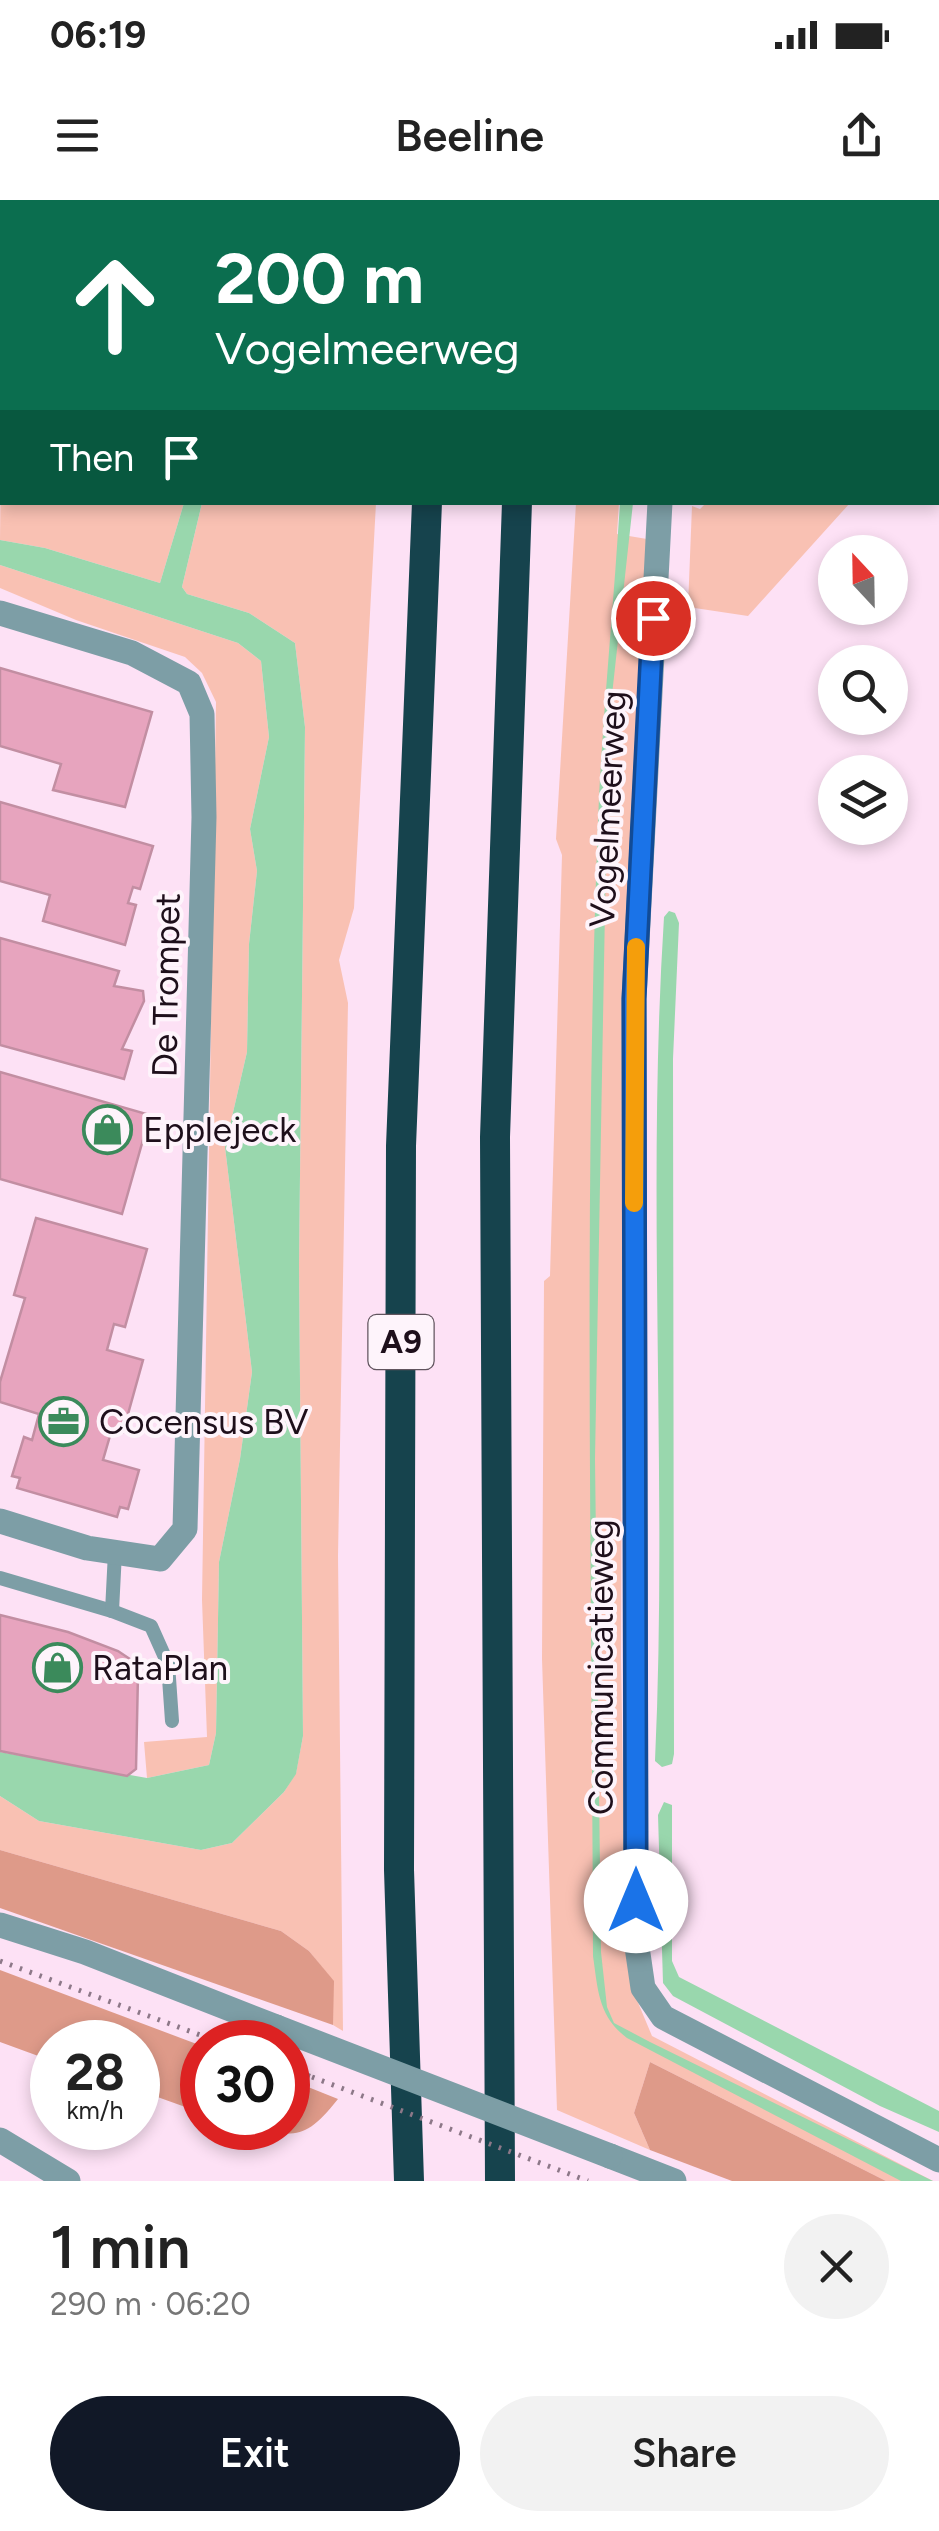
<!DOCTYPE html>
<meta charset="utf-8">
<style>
body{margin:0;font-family:Figtree,sans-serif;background:#f2f2f2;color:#222;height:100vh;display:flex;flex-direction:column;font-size:38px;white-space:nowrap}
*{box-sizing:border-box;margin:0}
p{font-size:32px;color:#767676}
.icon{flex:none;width:55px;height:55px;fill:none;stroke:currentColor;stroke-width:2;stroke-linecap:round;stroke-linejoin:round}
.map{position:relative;height:1981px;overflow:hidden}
.panel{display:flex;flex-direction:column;background:#fff;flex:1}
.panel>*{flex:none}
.banner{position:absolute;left:0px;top:0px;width:940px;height:305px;box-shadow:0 5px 15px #0003;background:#0b6e4f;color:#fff;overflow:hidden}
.needle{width:65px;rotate:338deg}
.fabs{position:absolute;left:818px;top:335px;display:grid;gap:20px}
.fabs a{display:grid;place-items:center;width:90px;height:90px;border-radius:50%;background:#fff;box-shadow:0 5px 15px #0003;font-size:50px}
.speed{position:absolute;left:30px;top:1820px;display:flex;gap:20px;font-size:50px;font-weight:700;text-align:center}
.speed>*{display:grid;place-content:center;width:130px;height:130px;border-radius:50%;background:#fff;box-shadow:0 5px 15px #0003;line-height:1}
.speed small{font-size:25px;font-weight:400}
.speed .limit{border:15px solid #d22;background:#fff;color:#111}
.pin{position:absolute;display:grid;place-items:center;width:85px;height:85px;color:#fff;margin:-42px;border:5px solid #fff;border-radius:50%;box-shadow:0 2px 10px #0007}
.me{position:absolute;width:110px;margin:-55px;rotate:0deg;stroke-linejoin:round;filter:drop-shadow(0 0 8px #0008)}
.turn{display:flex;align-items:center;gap:35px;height:210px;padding:0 50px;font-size:45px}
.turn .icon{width:130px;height:130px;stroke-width:2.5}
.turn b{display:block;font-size:70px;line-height:85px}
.then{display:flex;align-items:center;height:95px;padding:0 50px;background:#0003;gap:20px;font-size:38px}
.round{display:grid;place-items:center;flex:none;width:105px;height:105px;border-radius:52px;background:#f2f2f2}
.overview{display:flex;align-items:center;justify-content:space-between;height:170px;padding:0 50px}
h1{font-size:60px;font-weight:600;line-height:75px}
.action{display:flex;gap:20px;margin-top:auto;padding:20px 50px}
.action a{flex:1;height:115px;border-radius:60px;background:#111827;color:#fff;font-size:40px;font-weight:600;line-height:115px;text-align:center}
.action a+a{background:#f2f2f2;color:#222}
.status{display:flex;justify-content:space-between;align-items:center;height:70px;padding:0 50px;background:#fff;direction:ltr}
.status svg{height:28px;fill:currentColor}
header{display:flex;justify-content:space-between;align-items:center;height:130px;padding:0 50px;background:#fff;font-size:45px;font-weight:600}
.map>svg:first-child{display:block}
.green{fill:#f9c1b3}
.forest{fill:#de9a89}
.water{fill:#99d7ad}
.building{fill:#e7a4be;stroke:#c28ea2;stroke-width:2.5}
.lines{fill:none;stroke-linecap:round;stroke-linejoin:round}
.path{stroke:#8d7888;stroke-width:5;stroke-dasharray:2.5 8;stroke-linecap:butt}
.service{stroke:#7d9ea6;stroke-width:14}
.minor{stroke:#7d9ea6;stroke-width:25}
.tertiary{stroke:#7d9ea6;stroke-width:25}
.motorway{stroke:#16434d;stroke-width:30}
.path-bridge{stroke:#8d7888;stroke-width:5;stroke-dasharray:2.5 8;stroke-linecap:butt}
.tertiary-bridge{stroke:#7d9ea6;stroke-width:25}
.route-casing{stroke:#114b97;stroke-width:25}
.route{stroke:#1a73e8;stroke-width:18}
.slow{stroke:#f59e0b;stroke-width:18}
.labels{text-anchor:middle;stroke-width:8;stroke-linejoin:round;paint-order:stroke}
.shield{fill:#fef4fb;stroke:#61545e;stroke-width:2.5}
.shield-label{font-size:32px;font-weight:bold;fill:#1e0f1b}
.street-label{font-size:35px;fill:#1e0f1b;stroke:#fef4fb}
.poi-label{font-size:35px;fill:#1e0f1b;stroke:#fef4fb;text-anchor:start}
</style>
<div class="status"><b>06:19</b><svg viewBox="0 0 49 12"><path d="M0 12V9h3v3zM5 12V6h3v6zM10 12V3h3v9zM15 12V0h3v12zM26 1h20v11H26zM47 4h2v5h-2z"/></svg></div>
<header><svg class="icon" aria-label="menu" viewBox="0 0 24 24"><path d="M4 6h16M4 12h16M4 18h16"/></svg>Beeline<svg class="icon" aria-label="share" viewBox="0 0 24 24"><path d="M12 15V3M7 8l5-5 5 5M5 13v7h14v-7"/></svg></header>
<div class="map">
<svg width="939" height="1981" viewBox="0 0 939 1981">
<rect width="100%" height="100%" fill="#fde1f5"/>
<!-- green -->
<g class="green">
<polygon points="2,155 2,302 184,303 160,383 45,348 0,340"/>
<polygon points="707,302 850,303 748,416 688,407 692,306 700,309"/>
<polygon points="202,303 376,303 354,708 339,760 348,803 338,1356 343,1831 333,1825 333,1781 309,1751 281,1731 0,1650 0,1596 39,1621 201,1650 232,1643 284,1592 296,1573 303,1536 299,1065 305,527 295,443 249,413 187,394 182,387"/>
<polygon points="576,303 619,303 617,334 653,340 623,799 621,1458 624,1648 634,1793 652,1836 933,1981 886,1981 650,1862 634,1913 650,1950 557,1910 542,1459 544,1081 550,1076 562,655 556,639"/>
<polygon points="0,365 238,443 261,461 269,537 250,629 257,671 249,744 247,852 225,947 252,1172 240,1259 219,1362 216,1533 209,1565 147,1578 144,1542 207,1537 202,1400 216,502 202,473 185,457 76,420 0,388"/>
</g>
<!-- forest -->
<g class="forest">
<polygon points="0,1650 281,1731 309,1751 334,1781 333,1825 0,1708"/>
<polygon points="0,1770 202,1846 202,1913 138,1890 138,1842 52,1842 52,1861 0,1842"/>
<polygon points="650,1862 886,1981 732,1981 650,1950 634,1913"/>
<path d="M288,1879L338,1899C304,1942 295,1936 245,1928H288Z"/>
</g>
<!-- water -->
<g class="water">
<polygon points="184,303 202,303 182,387 187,394 249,413 295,443 305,527 299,1065 303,1536 296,1574 284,1592 232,1643 201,1650 39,1621 0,1596 0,1552 147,1578 209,1565 216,1533 219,1362 240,1259 252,1172 225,947 247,852 249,744 257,671 250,629 269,537 261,461 238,443 0,365 0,340 45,348 160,383"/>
<path d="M620,303H633L612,495L607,600L595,1259L601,1752L607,1807L614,1823L650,1842L933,1981H901L627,1838C598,1816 598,1790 593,1756C592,1370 583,983 599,597C604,499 614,401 620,303Z"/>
<path d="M669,711L675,713L679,723L673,859L674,1554L672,1564L662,1567L655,1561C668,1280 646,998 664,717Z"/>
<polygon points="664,1602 672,1605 672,1761 679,1777 939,1911 939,1932 880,1906 673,1796 663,1783 658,1615"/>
</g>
<!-- building -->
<g class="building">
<polygon points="0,468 152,512 125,607 53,590 61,564 0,546"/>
<polygon points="0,602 153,646 140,689 133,687 128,703 136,705 125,745 43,721 50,695 0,681"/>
<polygon points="0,738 119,771 114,786 143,791 144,801 122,849 132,851 124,879 0,845"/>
<polygon points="0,872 150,915 122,1014 0,979"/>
<polygon points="36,1018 147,1049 125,1127 114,1124 107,1150 143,1160 123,1232 112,1229 103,1260 139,1270 128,1309 120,1307 117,1317 17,1288 20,1278 12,1276 24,1237 32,1240 39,1214 0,1202 0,1182 25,1098 14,1095"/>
<polygon points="0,1415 68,1432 118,1451 130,1459 138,1474 136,1569 127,1576 0,1551"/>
</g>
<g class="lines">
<!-- path -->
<g class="path">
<polyline points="36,2 36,0"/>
<polyline points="0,130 2,121"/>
<polyline points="0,1761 219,1842"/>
<polyline points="288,1868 312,1877"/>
</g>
<!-- service -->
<g class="service">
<polyline points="0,1378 112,1411 151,1426 168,1464 172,1521"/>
<polyline points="112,1411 115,1352"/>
</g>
<!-- minor -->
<g class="minor">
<polyline points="688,2 688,0"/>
<polyline points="660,302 634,799 636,1740 643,1788 663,1817 939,1960"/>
<polyline points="0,413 132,453 189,483 202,514 204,617 185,1329 160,1359 87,1348 0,1321"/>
<polyline points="0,1940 68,1981"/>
</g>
<!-- tertiary -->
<g class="tertiary">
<polyline points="0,1725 85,1752 276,1827"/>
<polyline points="610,1956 674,1981"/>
</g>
<!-- motorway -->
<g class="motorway">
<polyline points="446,2 446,0"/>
<polyline points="538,2 538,0"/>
<polyline points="409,1981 399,1670 401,946 427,302"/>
<polyline points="500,1981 495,937 517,302"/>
</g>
<!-- path-bridge -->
<polyline class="path-bridge" points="312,1877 588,1981"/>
<!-- tertiary-bridge -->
<polyline class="tertiary-bridge" points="276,1827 610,1956"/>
</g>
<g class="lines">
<defs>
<polyline id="route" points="636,1701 634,799 653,418"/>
</defs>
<!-- route casing -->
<use href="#route" class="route-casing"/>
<!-- route -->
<use href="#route" class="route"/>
<!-- slow -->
<polyline class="slow" points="634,1003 636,747"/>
</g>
<!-- icons -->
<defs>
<symbol id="shop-ring" viewBox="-11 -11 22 22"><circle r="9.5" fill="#fef4fb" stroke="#3b8a5b" stroke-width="1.5"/><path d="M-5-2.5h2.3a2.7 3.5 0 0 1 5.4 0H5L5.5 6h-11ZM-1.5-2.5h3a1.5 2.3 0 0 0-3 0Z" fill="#3b8a5b"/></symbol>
<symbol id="office-ring" viewBox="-11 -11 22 22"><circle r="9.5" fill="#fef4fb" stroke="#3b8a5b" stroke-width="1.5"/><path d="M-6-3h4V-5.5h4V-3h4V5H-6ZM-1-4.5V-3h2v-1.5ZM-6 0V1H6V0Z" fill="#3b8a5b"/></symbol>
</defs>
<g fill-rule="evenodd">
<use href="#shop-ring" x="80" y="902" width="55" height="55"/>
<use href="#office-ring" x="36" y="1194" width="55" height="55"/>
<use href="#shop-ring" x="30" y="1440" width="55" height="55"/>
</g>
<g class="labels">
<!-- shield labels -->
<rect class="shield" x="368.5" y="1115" width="65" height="54" rx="8"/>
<g class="shield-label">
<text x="401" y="1153">A9</text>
</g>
<!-- street labels -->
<g class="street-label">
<text transform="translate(608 609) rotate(-87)" y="12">Vogelmeerweg</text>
<text transform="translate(166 785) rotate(-89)" y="12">De Trompet</text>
<text transform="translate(601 1467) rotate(-90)" y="12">Communicatieweg</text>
</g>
<!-- poi labels -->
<g class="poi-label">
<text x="143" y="942">Epplejeck</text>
<text x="99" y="1234">Cocensus BV</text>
<text x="92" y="1480">RataPlan</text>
</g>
</g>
</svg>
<div class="fabs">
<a><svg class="needle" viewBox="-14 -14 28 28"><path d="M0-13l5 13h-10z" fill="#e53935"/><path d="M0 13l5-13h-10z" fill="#767676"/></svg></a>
<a><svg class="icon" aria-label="search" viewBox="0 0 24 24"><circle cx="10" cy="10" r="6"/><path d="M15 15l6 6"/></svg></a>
<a><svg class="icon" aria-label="layers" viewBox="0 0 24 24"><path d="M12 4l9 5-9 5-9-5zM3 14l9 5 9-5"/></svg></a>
</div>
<div class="speed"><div>28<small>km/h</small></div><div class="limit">30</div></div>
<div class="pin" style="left:653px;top:418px;background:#d93025"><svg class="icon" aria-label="arrive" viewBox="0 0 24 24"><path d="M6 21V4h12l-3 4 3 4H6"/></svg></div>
<svg class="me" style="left:636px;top:1701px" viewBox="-20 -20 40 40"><circle r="19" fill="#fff"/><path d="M0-13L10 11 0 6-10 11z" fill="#1a73e8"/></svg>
<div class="banner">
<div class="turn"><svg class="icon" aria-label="ahead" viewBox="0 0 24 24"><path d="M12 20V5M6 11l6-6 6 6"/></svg><div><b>200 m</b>Vogelmeerweg</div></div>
<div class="then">Then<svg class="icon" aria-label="arrive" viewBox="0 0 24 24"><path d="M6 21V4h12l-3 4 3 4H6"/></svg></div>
</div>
</div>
<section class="panel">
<div class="overview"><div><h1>1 min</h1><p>290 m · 06:20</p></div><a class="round"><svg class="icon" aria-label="close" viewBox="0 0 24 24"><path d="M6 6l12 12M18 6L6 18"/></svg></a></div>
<div class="action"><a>Exit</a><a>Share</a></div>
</section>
